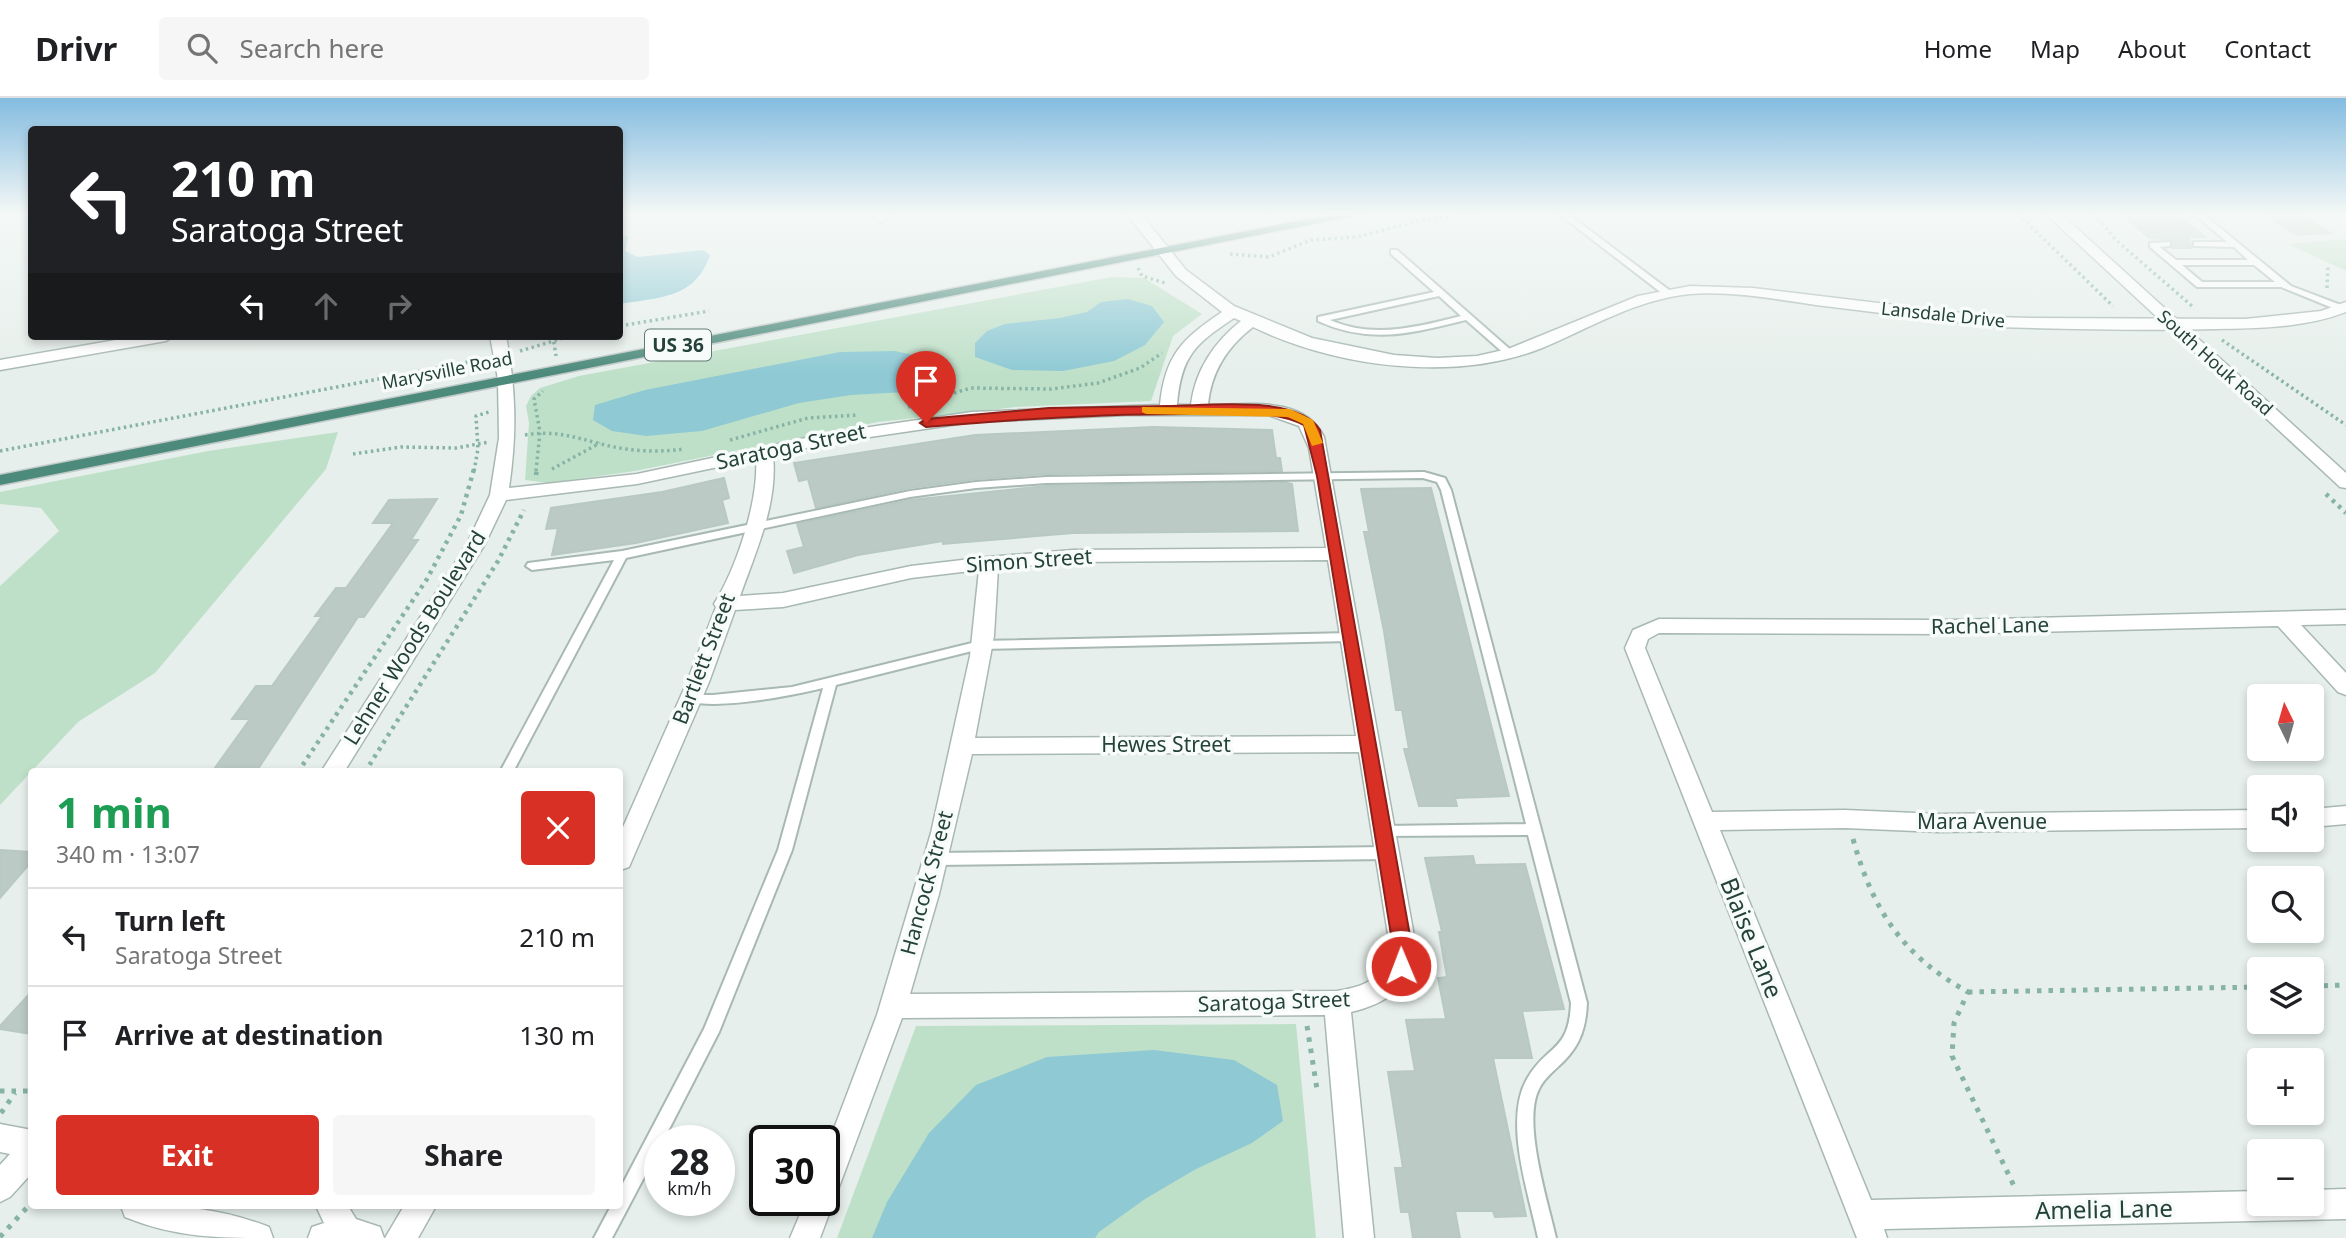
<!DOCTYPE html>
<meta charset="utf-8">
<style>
body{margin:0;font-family:"Noto Sans",sans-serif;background:#f6f6f6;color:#202124;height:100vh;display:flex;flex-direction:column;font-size:26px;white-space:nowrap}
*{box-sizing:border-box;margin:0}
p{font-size:23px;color:#757577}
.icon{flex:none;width:38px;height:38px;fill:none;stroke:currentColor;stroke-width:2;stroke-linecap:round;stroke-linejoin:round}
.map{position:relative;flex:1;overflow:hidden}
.side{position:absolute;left:28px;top:670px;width:595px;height:441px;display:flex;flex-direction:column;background:#fff;border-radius:7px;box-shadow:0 4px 10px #0003}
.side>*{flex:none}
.hud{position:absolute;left:28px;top:28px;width:595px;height:214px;border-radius:7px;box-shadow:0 4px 10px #0003;background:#202124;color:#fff;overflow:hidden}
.needle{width:46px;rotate:355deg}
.buttons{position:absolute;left:2247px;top:586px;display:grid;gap:14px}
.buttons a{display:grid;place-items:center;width:77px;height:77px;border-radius:7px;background:#fff;box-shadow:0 4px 10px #0003;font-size:35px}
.speed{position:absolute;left:644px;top:1027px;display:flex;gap:14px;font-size:35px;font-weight:700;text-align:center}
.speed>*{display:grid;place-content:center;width:91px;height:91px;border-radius:50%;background:#fff;box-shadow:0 4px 10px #0003;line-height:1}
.speed small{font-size:18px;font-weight:400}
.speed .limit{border:4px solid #111;border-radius:10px;background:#fff;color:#111}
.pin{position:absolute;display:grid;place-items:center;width:60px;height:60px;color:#fff;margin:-72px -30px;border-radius:50% 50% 50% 0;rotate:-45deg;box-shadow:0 0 7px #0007}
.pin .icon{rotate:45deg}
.me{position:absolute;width:77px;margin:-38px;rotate:359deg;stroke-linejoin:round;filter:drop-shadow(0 0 5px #0008)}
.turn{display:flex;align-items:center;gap:24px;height:147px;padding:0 28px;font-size:32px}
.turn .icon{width:91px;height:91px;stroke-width:2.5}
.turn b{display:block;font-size:49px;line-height:60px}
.lanes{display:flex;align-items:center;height:66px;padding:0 28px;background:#0003;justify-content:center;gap:35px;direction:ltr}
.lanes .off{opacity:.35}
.round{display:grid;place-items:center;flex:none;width:74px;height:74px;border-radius:7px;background:#f6f6f6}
.overview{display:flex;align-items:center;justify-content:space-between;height:119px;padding:0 28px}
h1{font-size:42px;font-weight:700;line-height:52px;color:#1e9e55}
.button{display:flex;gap:14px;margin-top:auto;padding:14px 28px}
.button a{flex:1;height:80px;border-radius:7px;background:#d93025;color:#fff;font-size:28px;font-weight:700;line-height:80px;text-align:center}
.button a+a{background:#f6f6f6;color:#202124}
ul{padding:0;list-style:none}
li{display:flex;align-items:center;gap:21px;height:98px;padding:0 28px;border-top:2px solid #e0e0e0}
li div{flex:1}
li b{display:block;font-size:26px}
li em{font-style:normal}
header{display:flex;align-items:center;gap:42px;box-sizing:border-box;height:98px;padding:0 35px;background:#fff;border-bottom:2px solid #e0e0e0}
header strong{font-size:33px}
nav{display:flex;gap:38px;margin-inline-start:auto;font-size:24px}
.search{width:490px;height:63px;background:#f6f6f6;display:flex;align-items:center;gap:18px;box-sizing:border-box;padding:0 24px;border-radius:7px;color:#757577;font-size:26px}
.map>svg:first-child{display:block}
.green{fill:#bfe0c8}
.water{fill:#8ec9d4}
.building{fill:#bbcac4;stroke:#b8c9c2;stroke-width:2}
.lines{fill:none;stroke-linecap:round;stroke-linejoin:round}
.service-casing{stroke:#a8b8b2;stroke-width:4}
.minor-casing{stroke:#a8b8b2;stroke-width:3}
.tertiary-casing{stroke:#a8b8b2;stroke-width:3}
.trunk-casing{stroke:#c2cac8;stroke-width:3}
.path-far2{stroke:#86b3a5;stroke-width:3.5;stroke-dasharray:2.5 3.5;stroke-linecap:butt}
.path-far1{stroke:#86b3a5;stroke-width:4.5;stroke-dasharray:3.5 5;stroke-linecap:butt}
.path{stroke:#86b3a5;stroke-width:5;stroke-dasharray:4.5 7;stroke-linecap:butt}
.service{fill:#fff;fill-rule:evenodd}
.minor{fill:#fff;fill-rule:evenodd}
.tertiary{fill:#fff;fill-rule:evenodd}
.trunk{fill:#4c8a7c;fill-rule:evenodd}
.route{fill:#d93025;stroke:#8d1f18;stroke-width:2}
.slow{fill:#f59e0b}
.labels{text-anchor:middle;stroke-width:7;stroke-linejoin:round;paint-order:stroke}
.far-street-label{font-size:18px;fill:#24423a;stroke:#f7fbf9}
.shield{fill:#f7fbf9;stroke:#637a73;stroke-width:2}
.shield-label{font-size:19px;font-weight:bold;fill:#24423a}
.street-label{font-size:21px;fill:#24423a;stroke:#f7fbf9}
.near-street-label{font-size:24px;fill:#24423a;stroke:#f7fbf9}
</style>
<header>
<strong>Drivr</strong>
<div class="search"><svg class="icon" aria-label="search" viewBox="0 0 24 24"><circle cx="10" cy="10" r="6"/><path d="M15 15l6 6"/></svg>Search here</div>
<nav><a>Home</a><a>Map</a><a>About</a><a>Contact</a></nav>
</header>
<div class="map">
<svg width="2346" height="1140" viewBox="0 0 2346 1140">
<rect width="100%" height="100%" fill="#e6efeb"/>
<!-- green -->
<g class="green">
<polygon points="2346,141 2346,173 2288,146"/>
<polygon points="1112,179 1144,180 1202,216 1173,238 1151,303 1016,309 878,324 635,373 549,385 525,382 529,325 526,308 531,298 540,290 579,278"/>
<polygon points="338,334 326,371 155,575 78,624 0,707 0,488 59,433 41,410 0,406 0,394 208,353"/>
<polygon points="1296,926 1316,1140 837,1140 916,928"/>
</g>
<!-- water -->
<g class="water">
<path d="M620,136L628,139L625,153L638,159L703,152L710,157C695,201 660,199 620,206Z"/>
<polygon points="1128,201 1152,208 1164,224 1145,247 1114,263 1063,273 1012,272 975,259 975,245 987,233 1005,226 1060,220 1087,214 1101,204"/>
<polygon points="895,253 932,261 935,273 924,287 906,294 851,297 799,305 702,333 646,338 612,333 593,322 595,307 645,292 840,254"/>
<polygon points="1154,952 1234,962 1277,987 1283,1023 1252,1045 1196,1071 1145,1101 1099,1134 1095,1140 872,1140 887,1104 929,1035 976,987 1047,959"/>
</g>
<!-- building -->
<g class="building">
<polygon points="2122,116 2176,116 2205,139 2189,139 2192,150 2172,150 2172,142 2149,140"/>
<polygon points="2263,116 2299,116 2330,135 2297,137"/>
<polygon points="1153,329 1272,332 1276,360 1280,360 1282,373 1046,376 976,381 909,390 816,410 808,381 799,383 794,365 975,337"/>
<polygon points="724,380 729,400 722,402 728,425 636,445 552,457 558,430 546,431 551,410 662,394"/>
<polygon points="1284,384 1292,386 1298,433 1073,435 943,446 943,443 858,457 794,475 787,453 804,449 797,426 910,402 1046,388"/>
<polygon points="1431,390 1509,698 1455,700 1457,708 1419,708 1404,651 1409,651 1402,612 1396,612 1384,533 1364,434 1369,434 1361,391"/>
<polygon points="437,401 411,442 418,442 364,519 358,519 256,674 212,674 250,621 232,621 256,588 272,588 322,518 315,518 336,490 346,490 393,425 373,425 389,402"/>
<polygon points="0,752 32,754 32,763 0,800"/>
<polygon points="1473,758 1475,767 1525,766 1564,911 1522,913 1532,960 1493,960 1526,1118 1495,1119 1493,1113 1455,1113 1460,1140 1413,1140 1409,1114 1401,1114 1395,1070 1403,1070 1388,974 1415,973 1406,922 1446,921 1438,880 1447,879 1439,834 1442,834 1425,760"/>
<polygon points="32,893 32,936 0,931 0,928"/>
</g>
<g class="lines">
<defs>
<g id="service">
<polygon points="1559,116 1568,116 1669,192 1669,196 1663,196"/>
<path d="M2194,116H2203L2291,188L2346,209V213H2340L2281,189H2197L2150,149V145L2170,144V148L2160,149L2176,162H2248L2234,149L2194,148V144H2227ZM2182,167H2254L2275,184H2202Z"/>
<path d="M1391,152H1397L1513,254V258H1507L1466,222C1412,235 1371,247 1318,223V219L1434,194L1391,156ZM1439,198L1461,218C1418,229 1373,241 1330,222Z"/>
<path d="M1424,374L1445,380L1451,392L1587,905C1586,928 1581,946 1564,963C1555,972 1544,980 1539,991C1522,1024 1548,1104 1556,1140H1538C1529,1096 1503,1023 1527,981C1547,946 1569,955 1571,905L1528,737L1383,738L1378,737L1376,733L1378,729L1383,728L1526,726L1441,392L1437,384L1423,380L1046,385L976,390L910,399L626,460L513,674H500L614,462L532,472L526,468L528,465L622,453L910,393L976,384L1046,379Z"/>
<path d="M1351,535L1357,539L1351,543L980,551L836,587L792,752L719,934L663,1043H660V1049L612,1140H594L611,1108H620V1091L704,931L778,752L823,590C789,598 720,612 687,603L685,600L687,597H713L792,589L980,543Z"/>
<polygon points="1387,749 1392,751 1394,755 1392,759 1387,761 935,767 930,765 928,761 930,757 935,755"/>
</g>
<g id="minor">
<polygon points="877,116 891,116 882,124 875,120"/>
<path d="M1127,116H1141L1186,172L1234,208L1312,240L1394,257L1437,260L1477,258L1508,251L1638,198L1690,188L1753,190L1995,219L2031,220L2245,221L2321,213L2346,204V214C2305,230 2258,230 2214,231C2141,233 2068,231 1995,229C1935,222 1876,214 1816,207C1775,201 1732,193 1690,196C1637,201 1590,230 1542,250C1455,285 1336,269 1253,229C1227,249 1211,274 1208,307C1247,307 1304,297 1324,339L1416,849C1409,889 1389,905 1351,914L1374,1140H1344L1325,917L902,920L820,1140H790L806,1102H824V1057L877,917L931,735L970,558L979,472L911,480L783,509L735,512L709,584L632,762L629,769L620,772V736L687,584L716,509L714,506C736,471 759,403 756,361L637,386L506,402L485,446L344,674H321L467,446L490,397L499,340L498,281L490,238H506C516,292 517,335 509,390L637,376L829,335L972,314L1160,307C1165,257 1182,241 1222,214L1176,178ZM1234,220L1241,223C1214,244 1195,273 1191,307H1177C1181,258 1195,246 1234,220ZM1127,317H1268L1299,328L1309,350L1326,450L1073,452L988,459L911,468L783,495L740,498C756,453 778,406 773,357L829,345L972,324ZM1328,462L1356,638L975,640L994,538L998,470L1073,464ZM1359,654L1390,849C1384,881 1367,888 1337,893L910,896L939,796L972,656Z"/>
<polygon points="139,238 174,238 166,243 0,272 0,262"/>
<polygon points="2346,512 2346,526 2301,527 2346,575 2346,597 2338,594 2278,528 1952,536 1659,535 1648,541 1645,550 1712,714 1845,712 1939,716 2259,712 2259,730 1939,734 1845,730 1720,732 1871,1102 2259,1093 2259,1106 2312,1106 2312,1092 2346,1091 2346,1121 1884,1131 1887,1140 1857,1140 1625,550 1633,532 1659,521 1952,522"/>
<polygon points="2346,708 2346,726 2312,729 2312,711"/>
<polygon points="0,1026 32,1032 32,1075 10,1099 0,1104 0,1067 10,1056 0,1054"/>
<path d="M121,1108C172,1106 221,1110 269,1129L273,1140C219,1140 177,1140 125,1119Z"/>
<polygon points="316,1108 348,1108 356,1121 380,1129 384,1140 308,1140 312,1129 324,1125"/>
<polygon points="404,1108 436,1108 418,1140 385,1140"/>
</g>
<polygon id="tertiary" points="2046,116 2061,116 2346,375 2346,390 2340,389"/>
<polygon id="trunk" points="1334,116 1363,116 0,387 0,377"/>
</defs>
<!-- service casing -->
<use href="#service" class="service-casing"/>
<!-- minor casing -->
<use href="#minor" class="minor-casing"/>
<!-- tertiary casing -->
<use href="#tertiary" class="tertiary-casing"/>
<!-- trunk casing -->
<use href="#trunk" class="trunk-casing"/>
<!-- path-far2 -->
<g class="path-far2">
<polyline points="2018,116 2113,208"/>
<polyline points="2094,116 2117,143 2192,208"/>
<polyline points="1230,156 1269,159 1311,142 1357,139 1422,122 1479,116"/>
<polyline points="1138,170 1142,178 1165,185"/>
<polyline points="2327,190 2328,168"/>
<polyline points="620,228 709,213"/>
<polyline points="546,238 553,239 556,258"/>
<polyline points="2222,242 2346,327"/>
<polyline points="520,253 570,238"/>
<polyline points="908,309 971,290 1051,291 1098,285 1140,270 1162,255"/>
<path d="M525,337C554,332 574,339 601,346C628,353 656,355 684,351"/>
<polyline points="730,342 808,320 858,317"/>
<polyline points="0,353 484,261"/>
<polyline points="353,356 401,349 456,350 489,344"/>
<polyline points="552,371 600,345"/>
<polyline points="474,373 478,351 476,318 489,314"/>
<polyline points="536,373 540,334 534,301 543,293"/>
</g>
<!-- path-far1 -->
<g class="path-far1">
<polyline points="536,377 537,371"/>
<polyline points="2326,396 2346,415"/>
<polyline points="298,674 427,481 461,417 474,371"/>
<polyline points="365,674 498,463 524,412"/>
</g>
<!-- path -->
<g class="path">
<path d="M1853,741C1873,813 1903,858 1968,894L1954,925L1952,958L2014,1088"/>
<polyline points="2312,888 2346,887"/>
<polyline points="1968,894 2259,889"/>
<polyline points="1307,928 1317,991"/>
<polyline points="0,993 32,993"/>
<polyline points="1,1015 15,995"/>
<polyline points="0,1139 32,1104"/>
</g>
<!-- service -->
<use href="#service" class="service"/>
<!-- minor -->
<use href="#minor" class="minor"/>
<!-- tertiary -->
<use href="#tertiary" class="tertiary"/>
<!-- trunk -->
<use href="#trunk" class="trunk"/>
</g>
<!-- sky -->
<linearGradient id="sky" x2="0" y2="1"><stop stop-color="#84bce0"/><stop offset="0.42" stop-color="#f4f8f6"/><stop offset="1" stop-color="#f4f8f6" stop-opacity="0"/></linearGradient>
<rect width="2346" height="276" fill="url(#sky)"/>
<!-- route -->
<path class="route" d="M1168,308C1207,308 1298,296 1320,332L1412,849L1407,874L1401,877L1394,874L1391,868L1393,849L1317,378L1304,327C1272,311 1234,316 1199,316C1108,315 1017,321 926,329L920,325L926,321L1049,310Z"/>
<!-- slow -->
<polygon class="slow" points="1142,309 1290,311 1313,322 1323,345 1312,348 1303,326 1288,319 1146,316 1142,314"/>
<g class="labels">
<!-- far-street labels -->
<g class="far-street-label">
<text transform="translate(1943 217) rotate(6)" y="6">Lansdale Drive</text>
<text transform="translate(2215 265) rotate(42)" y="6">South Houk Road</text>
<text transform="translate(447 273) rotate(-11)" y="6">Marysville Road</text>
</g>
<!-- shield labels -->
<rect class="shield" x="645" y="231.5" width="66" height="31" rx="5"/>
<g class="shield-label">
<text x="678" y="254">US 36</text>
</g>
<!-- street labels -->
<g class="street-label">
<text transform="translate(791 349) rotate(-12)" y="7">Saratoga Street</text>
<text transform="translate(1029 463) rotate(-4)" y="7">Simon Street</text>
<text transform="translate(1990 528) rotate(-1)" y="7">Rachel Lane</text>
<text transform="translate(415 540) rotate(-58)" y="7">Lehner Woods Boulevard</text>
<text transform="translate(704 561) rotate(-69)" y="7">Bartlett Street</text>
<text x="1166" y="654">Hewes Street</text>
<text x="1982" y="731">Mara Avenue</text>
<text transform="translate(927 785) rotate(-75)" y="7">Hancock Street</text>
<text transform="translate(1274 904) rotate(-2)" y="7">Saratoga Street</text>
</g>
<!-- near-street labels -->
<g class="near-street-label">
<text transform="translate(1751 840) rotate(68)" y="8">Blaise Lane</text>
<text transform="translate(2104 1112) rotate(-1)" y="8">Amelia Lane</text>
</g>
</g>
</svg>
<div class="buttons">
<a><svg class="needle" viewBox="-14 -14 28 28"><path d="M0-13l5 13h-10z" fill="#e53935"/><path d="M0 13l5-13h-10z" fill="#757577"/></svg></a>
<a><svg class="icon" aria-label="sound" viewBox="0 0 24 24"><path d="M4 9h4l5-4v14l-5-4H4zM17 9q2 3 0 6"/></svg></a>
<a><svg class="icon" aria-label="search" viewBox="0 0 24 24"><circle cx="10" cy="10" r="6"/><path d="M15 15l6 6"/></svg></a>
<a><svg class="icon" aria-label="layers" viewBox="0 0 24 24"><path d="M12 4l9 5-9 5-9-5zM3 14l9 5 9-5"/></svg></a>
<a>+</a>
<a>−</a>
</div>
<div class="speed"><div>28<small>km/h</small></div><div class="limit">30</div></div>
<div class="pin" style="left:926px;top:325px;background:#d93025"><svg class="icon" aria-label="arrive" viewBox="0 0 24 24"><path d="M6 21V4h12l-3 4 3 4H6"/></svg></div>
<svg class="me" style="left:1401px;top:868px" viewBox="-20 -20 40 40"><circle r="17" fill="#d93025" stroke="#fff" stroke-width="3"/><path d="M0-11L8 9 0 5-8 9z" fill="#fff"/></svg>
<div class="hud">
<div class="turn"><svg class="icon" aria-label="left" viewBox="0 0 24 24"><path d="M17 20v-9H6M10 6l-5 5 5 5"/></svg><div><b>210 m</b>Saratoga Street</div></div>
<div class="lanes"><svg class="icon" aria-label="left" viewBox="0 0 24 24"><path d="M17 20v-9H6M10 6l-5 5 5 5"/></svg><svg class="icon off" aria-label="ahead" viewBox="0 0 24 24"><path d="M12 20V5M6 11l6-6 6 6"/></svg><svg class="icon off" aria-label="right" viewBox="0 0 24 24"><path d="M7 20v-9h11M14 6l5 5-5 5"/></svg></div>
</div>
<section class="side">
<div class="overview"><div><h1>1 min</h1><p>340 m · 13:07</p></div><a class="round" style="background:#d93025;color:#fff"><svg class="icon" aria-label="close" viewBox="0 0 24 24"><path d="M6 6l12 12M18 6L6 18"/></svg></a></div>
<ul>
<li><svg class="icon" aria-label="left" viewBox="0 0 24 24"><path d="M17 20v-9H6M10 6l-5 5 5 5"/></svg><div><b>Turn left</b><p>Saratoga Street</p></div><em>210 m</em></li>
<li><svg class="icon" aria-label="arrive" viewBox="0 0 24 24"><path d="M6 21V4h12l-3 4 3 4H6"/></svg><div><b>Arrive at destination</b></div><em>130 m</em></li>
</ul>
<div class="button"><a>Exit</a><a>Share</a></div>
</section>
</div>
